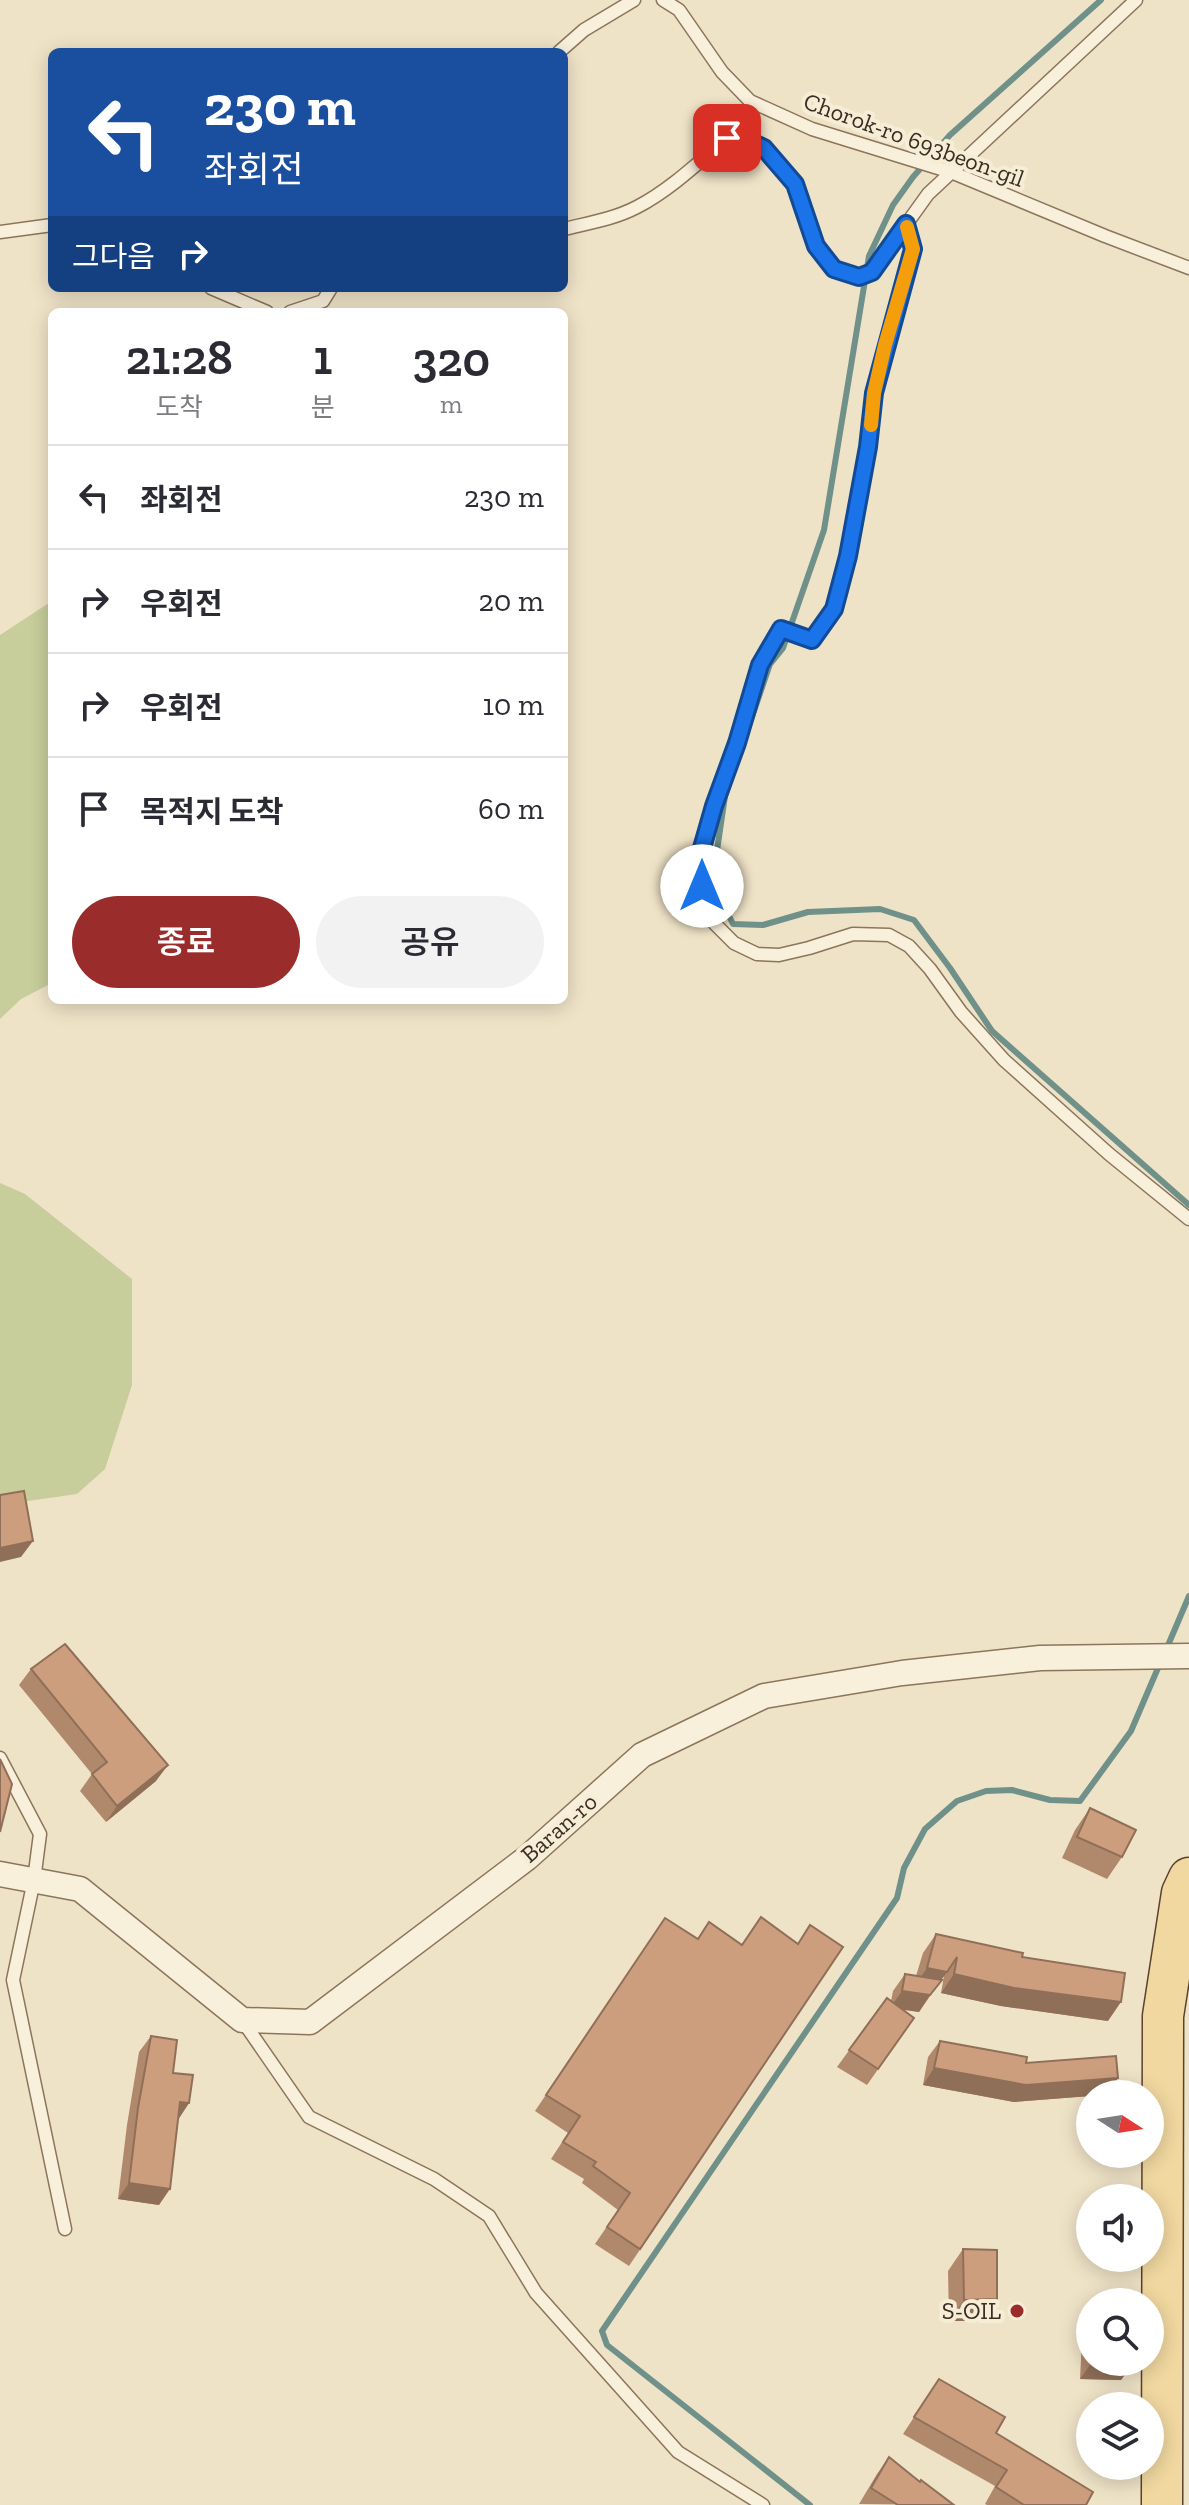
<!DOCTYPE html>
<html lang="ko">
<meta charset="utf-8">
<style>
body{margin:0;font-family:"Zilla Slab","Noto Sans KR",serif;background:#f2f2f3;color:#2b2b33;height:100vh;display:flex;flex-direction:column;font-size:30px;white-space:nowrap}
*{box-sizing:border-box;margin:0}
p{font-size:26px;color:#7c7c81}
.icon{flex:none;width:44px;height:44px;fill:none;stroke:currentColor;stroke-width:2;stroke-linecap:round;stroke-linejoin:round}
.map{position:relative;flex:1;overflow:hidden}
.drawer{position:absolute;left:48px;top:308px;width:520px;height:696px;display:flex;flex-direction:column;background:#fff;border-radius:12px;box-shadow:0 4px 20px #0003}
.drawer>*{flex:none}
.banner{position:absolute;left:48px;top:48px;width:520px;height:244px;border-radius:12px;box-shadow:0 4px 20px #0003;background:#1a4fa0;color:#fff;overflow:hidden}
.needle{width:52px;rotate:102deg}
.fabs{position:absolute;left:1076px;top:2080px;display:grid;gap:16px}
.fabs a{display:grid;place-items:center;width:88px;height:88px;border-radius:50%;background:#fff;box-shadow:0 4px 20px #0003;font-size:40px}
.pin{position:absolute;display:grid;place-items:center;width:68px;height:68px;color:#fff;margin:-34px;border-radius:16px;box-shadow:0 4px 12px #0006}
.me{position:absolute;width:88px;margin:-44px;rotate:0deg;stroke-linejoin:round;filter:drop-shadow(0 0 6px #0008)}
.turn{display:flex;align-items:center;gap:28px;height:168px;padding:0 24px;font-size:36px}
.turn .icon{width:104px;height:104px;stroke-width:2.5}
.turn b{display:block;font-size:56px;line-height:68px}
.then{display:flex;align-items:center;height:76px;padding:0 24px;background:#0003;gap:16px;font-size:30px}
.eta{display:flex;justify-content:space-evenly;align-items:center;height:136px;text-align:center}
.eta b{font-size:48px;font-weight:600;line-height:56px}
.action{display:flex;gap:16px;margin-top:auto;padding:16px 24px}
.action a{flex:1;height:92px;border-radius:48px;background:#9a2c2c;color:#fff;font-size:32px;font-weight:600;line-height:92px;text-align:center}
.action a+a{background:#f2f2f3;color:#2b2b33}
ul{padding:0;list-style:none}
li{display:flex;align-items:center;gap:24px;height:104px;padding:0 24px;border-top:2px solid #e1e1e2}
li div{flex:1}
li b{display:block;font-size:30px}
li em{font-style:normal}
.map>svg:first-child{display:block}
.green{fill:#c7cd9b}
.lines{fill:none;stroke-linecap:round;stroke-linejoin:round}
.stream{stroke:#6f9189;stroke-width:6}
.service-casing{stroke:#8b755c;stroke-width:15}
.minor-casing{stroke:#8b755c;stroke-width:27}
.primary-casing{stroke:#594330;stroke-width:43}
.service{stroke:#f9f0db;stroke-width:12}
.minor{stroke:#f9f0db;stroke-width:24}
.primary{stroke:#f1d8a0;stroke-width:40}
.wall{fill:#b0886c}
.shaded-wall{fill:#906f58}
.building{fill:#cd9e7d;stroke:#906f58;stroke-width:2}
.route-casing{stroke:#114b97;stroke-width:20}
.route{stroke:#1a73e8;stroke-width:14}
.slow{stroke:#f59e0b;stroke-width:14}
.poi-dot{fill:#9a2c2c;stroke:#f6edd7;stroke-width:3}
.labels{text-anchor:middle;stroke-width:8;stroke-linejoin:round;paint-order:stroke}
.street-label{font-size:24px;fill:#3b2d20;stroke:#f6edd7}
.poi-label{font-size:24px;fill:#3b2d20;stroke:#f6edd7;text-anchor:end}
</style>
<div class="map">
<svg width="1189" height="2505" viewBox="0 0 1189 2505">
<rect width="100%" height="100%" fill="#efe3c7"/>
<!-- green -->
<g class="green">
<polygon points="52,601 52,983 21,999 0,1019 0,635"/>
<polygon points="0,1183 25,1194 132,1279 132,1385 105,1469 77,1494 0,1505"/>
</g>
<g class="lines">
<!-- stream -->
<g class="stream">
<polyline points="1101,0 950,135 913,177 893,205 869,256 824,530 783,648 770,664 725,796 715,864 726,910 733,924 763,925 808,912 880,909 914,920 950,968 992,1031 1189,1205"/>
<polyline points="1166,1650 1189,1596"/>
<polyline points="810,2505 607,2345 602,2331 897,1898 904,1868 925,1829 957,1801 986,1791 1012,1790 1050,1800 1080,1801 1131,1731 1161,1661"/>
</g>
<defs>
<g id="service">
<polyline points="663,0 679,10 722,72 750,101 812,129 951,172 1105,236 1189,268"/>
<polyline points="559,52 584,30 634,0"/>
<polyline points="906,224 913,249 874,393 868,447 848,556 834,609 812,640 781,629 760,665 737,743 714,806 698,862 702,886 715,924 734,943 757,954 779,955 809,948 853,934 889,935 909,946 930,969 961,1012 1004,1060 1109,1154 1189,1219"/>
<path d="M564,229C589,223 614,219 637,207C670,190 699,162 727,138L747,140L764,148L795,184L816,246L834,269L859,277L872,272L928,194L1136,0"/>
<polyline points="0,232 52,225"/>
<polyline points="211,288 267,312"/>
<polyline points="290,312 323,301 331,288"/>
<polyline points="0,1758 40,1834 34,1880 13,1980 65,2229"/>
<polyline points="242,2020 309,2117 434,2179 489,2216 536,2293 678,2452 763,2505"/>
</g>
<polyline id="minor" points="0,1874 80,1889 242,2020 310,2022 527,1858 642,1755 764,1696 902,1673 1040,1658 1189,1656"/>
<polyline id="primary" points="1162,2505 1163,2016 1182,1893 1189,1878"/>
</defs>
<!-- service casing -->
<use href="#service" class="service-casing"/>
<!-- minor casing -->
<use href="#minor" class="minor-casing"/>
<!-- primary casing -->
<use href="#primary" class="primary-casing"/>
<!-- service -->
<use href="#service" class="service"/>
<!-- minor -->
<use href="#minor" class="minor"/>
<!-- primary -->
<use href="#primary" class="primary"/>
</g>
<!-- wall -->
<g class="wall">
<polygon points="31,1669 156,1781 106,1822 80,1791 92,1774 19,1685"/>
<polygon points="1090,1808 1122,1857 1107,1879 1062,1858 1075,1830"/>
<polygon points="665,1918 697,1939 741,1945 798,1943 843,1947 629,2266 595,2244 618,2210 582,2183 584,2179 551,2159 568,2133 535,2111"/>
<polygon points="936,1934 1022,1957 1108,2021 1001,2006 941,1993 944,1976 919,2012 902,2009 914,2018 867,2085 837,2067 887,1998 891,2001 893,1991 905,1974 916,1976 923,1953"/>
<polygon points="151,2036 189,2103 178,2119 159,2205 118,2199 127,2125 139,2052"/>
<polygon points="940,2041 1026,2063 1118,2078 1107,2094 1090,2094 1090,2096 1014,2102 923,2085 928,2057"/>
<polygon points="963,2249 997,2299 982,2321 949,2321 948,2271"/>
<polygon points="1090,2328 1090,2362 1134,2362 1121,2380 1080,2379 1082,2339"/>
<polygon points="939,2379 996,2433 1086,2505 987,2505 985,2504 995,2486 903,2434"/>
<polygon points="889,2457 920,2482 954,2505 859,2504 877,2474"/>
</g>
<!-- shaded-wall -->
<g class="shaded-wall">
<polygon points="33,1541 21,1557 0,1562 0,1548"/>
<polygon points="168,1765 156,1781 106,1822 117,1806"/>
<polygon points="927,1968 947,1972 933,1991 914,1987"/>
<polygon points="954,1974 1121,2002 1108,2021 1001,2006 941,1993"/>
<polygon points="902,1991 930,1995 919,2012 890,2008"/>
<polygon points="934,2068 1118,2078 1107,2094 1090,2094 1090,2096 1014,2102 923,2085"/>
<polygon points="180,2102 189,2103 178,2120"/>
<polygon points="129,2183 170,2189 159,2205 118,2199"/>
<polygon points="997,2299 982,2321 949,2321 964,2300"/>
<polygon points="1092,2362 1134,2362 1121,2380 1080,2379"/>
</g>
<!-- building -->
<g class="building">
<polygon points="24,1491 33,1541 0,1548 0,1495"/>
<polygon points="65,1644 168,1765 117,1806 92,1774 107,1762 31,1669"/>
<polygon points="0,1759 12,1784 0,1832"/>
<polygon points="1090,1808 1136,1830 1122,1857 1077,1837"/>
<polygon points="761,1917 798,1944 810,1925 843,1947 640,2249 607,2227 630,2193 593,2166 596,2162 563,2142 580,2116 546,2095 665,1918 698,1939 709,1922 742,1945"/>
<polygon points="936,1934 1023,1953 1022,1957 1125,1973 1121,2002 1014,1988 954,1974 957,1957 947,1972 927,1968"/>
<polygon points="905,1974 942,1980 930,1995 902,1991"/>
<polygon points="887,1998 914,2018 878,2069 849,2050"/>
<polygon points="151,2036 177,2040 173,2073 193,2075 189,2103 180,2102 170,2189 129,2183 138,2108"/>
<polygon points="940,2041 1027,2057 1026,2063 1116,2056 1118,2078 1026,2085 934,2068"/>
<polygon points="963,2249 997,2250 997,2299 964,2300"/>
<polygon points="939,2379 1005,2417 996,2433 1093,2492 1086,2505 1024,2505 996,2487 1007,2470 914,2417"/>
<polygon points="889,2457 920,2482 921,2480 954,2505 898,2505 871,2488"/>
</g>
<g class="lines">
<defs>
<polyline id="route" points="702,886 698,862 714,806 737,743 760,665 781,629 812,640 834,609 848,556 868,447 874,393 913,249 906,224 872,272 859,277 834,269 816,246 795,184 764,148 747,140 727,138"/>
</defs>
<!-- route casing -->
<use href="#route" class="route-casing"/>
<!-- route -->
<use href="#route" class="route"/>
<!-- slow -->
<polyline class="slow" points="871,425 874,393 885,345 913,249 907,227"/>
</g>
<!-- markers -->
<circle class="poi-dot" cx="1017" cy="2311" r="8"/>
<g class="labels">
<!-- street labels -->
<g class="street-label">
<text transform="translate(914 140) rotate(20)" y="8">Chorok-ro 693beon-gil</text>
<text transform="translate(559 1828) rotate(-41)" y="8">Baran-ro</text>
</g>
<!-- poi labels -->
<g class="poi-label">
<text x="1001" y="2319">S-OIL</text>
</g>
</g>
</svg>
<div class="fabs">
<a><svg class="needle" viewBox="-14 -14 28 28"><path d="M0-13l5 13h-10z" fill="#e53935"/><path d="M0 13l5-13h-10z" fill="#7c7c81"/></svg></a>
<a><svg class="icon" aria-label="sound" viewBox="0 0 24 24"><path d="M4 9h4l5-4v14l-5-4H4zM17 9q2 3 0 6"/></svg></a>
<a><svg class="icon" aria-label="search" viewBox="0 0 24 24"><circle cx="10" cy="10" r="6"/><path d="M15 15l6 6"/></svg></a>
<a><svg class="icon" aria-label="layers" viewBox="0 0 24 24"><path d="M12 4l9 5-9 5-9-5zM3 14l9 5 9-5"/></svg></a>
</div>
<div class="pin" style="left:727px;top:138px;background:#d93025"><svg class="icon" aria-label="arrive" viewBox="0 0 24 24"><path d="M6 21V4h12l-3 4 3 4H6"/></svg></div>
<svg class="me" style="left:702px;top:886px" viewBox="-20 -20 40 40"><circle r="19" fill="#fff"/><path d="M0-13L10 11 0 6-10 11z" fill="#1a73e8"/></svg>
<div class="banner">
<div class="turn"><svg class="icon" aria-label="left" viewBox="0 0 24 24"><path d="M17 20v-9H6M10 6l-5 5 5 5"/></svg><div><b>230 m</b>좌회전</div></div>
<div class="then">그다음<svg class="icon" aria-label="right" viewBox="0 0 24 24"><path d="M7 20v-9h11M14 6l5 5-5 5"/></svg></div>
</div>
<section class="drawer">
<div class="eta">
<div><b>21:28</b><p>도착</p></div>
<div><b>1</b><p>분</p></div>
<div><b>320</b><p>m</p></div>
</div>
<ul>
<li><svg class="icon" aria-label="left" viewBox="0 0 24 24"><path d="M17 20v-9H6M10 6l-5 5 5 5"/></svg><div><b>좌회전</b></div><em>230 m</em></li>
<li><svg class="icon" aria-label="right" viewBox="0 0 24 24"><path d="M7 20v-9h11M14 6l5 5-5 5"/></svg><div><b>우회전</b></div><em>20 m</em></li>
<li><svg class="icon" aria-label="right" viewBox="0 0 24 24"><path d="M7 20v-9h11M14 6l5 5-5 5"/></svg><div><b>우회전</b></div><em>10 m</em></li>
<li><svg class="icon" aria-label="arrive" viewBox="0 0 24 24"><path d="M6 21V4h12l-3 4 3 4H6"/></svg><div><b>목적지 도착</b></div><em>60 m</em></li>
</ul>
<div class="action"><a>종료</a><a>공유</a></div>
</section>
</div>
